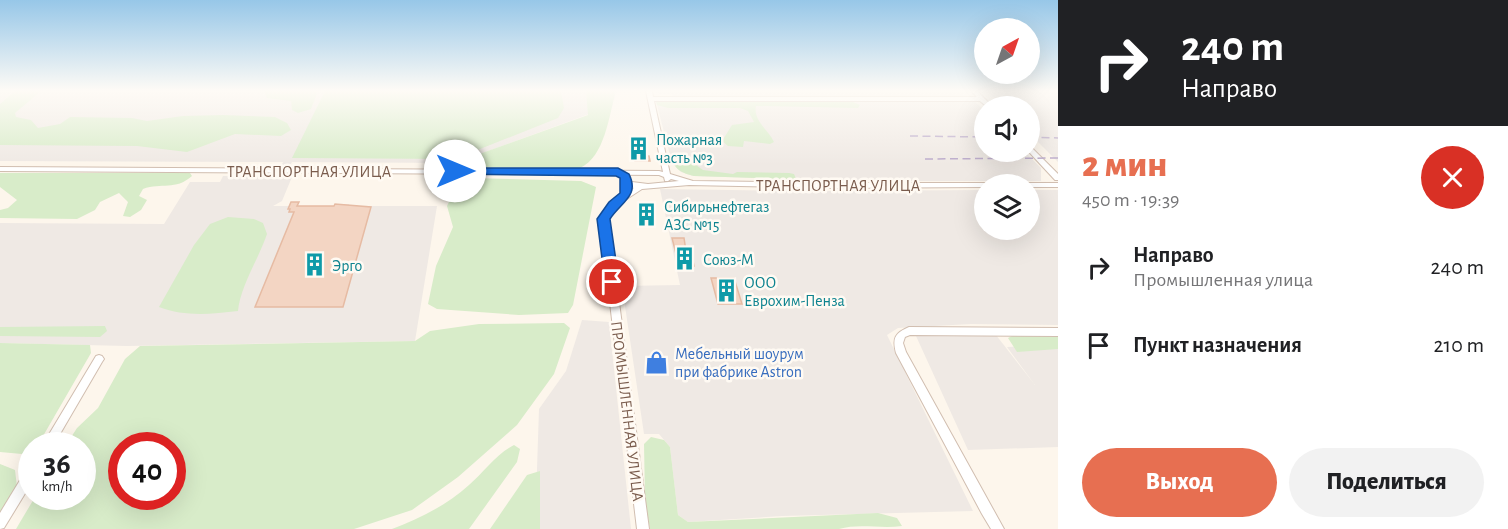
<!DOCTYPE html>
<html lang="ru">
<meta charset="utf-8">
<style>
body{margin:0;font-family:"Alegreya Sans",sans-serif;background:#f2f2f2;color:#202124;height:100vh;display:flex;flex-direction:column;font-size:22px;white-space:nowrap}
*{box-sizing:border-box;margin:0}
p{font-size:20px;color:#757577}
.icon{flex:none;width:33px;height:33px;fill:none;stroke:currentColor;stroke-width:2;stroke-linecap:round;stroke-linejoin:round}
.map{position:relative;flex:1;overflow:hidden}
.drawer{display:flex;flex-direction:column;background:#fff;width:450px}
.drawer>*{flex:none}
.guide{background:#202124;color:#fff;overflow:hidden}
.needle{width:39px;rotate:40deg}
.controls{position:absolute;left:974px;top:18px;display:grid;gap:12px}
.controls a{display:grid;place-items:center;width:66px;height:66px;border-radius:50%;background:#fff;box-shadow:0 6px 24px #0002;font-size:30px}
.speed{position:absolute;left:18px;top:432px;display:flex;gap:12px;font-size:30px;font-weight:700;text-align:center}
.speed>*{display:grid;place-content:center;width:78px;height:78px;border-radius:50%;background:#fff;box-shadow:0 6px 24px #0002;line-height:1}
.speed small{font-size:15px;font-weight:400}
.speed .limit{border:9px solid #d22;background:#fff;color:#111}
.pin{position:absolute;display:grid;place-items:center;width:51px;height:51px;color:#fff;margin:-26px;border:3px solid #fff;border-radius:50%;box-shadow:0 2px 6px #0007}
.me{position:absolute;width:66px;margin:-33px;rotate:90deg;stroke-linejoin:round;filter:drop-shadow(0 0 4px #0008)}
.turn{display:flex;align-items:center;gap:21px;height:126px;padding:0 24px;font-size:27px}
.turn .icon{width:78px;height:78px;stroke-width:2.5}
.turn b{display:block;font-size:42px;line-height:51px}
.round{display:grid;place-items:center;flex:none;width:63px;height:63px;border-radius:32px;background:#f2f2f2}
.overview{display:flex;align-items:center;justify-content:space-between;height:102px;padding:0 24px}
h1{font-size:36px;font-weight:800;line-height:45px;color:#e76f51}
.action{display:flex;gap:12px;margin-top:auto;padding:12px 24px}
.action a{flex:1;height:69px;border-radius:36px;background:#e76f51;color:#fff;font-size:24px;font-weight:800;line-height:69px;text-align:center}
.action a+a{background:#f2f2f2;color:#202124}
ul{padding:0;list-style:none}
li{display:flex;align-items:center;gap:18px;height:78px;padding:0 24px}
li div{flex:1}
li b{display:block;font-size:22px}
li em{font-style:normal}
main{display:flex;flex:1;min-height:0}
.map>svg:first-child{display:block}
.industrial{fill:#efe9e4}
.green{fill:#d8ecc9;fill-rule:evenodd}
.building{fill:#f3d5c3;stroke:#e6bba3;stroke-width:1.5}
.lines{fill:none;stroke-linecap:round;stroke-linejoin:round}
.minor-casing{stroke:#d1beb0;stroke-width:2}
.minor{fill:#fff;fill-rule:evenodd}
.rail{stroke:#b9a8c9;stroke-width:1.5;stroke-dasharray:8 4.5;stroke-linecap:butt}
.route{fill:#1a73e8;stroke:#114b97;stroke-width:1.5}
.labels{text-anchor:middle;stroke-width:5;stroke-linejoin:round;paint-order:stroke}
.culture-label{font-size:16px;fill:#0d838f;stroke:#fffaf3;text-anchor:start}
.street-label{font-size:16px;fill:#7a5c4d;stroke:#fffaf3}
.shop-label{font-size:16px;fill:#366cbe;stroke:#fffaf3;text-anchor:start}
</style>
<main>
<div class="map">
<svg width="1058" height="529" viewBox="0 0 1058 529">
<rect width="100%" height="100%" fill="#fdf6ec"/>
<!-- industrial -->
<g class="industrial">
<polygon points="0,91 586,91 589,114 456,163 292,162 288,169 280,169 283,162 0,161"/>
<polygon points="657,91 966,91 971,97 673,97 672,94 658,94"/>
<polygon points="987,91 1058,91 1058,162 1029,133 1029,106 1003,106"/>
<polygon points="656,101 975,102 984,110 984,152 1025,152 1041,168 1041,181 797,181 787,179 694,176 681,172 672,163"/>
<polygon points="278,174 292,177 282,201 273,206 289,206 291,202 299,202 298,206 334,206 335,204 349,204 349,206 437,206 415,341 127,346 0,343 0,223 164,224 190,182 220,182 223,176 275,177"/>
<polygon points="660,189 811,191 984,190 984,230 1029,230 1029,190 1058,190 1058,325 971,324 898,328 887,335 973,511 782,516 688,522 678,515 670,447 659,434 644,434 622,286 680,285"/>
<polygon points="582,320 609,322 631,529 535,529 539,409 566,371"/>
<polygon points="996,335 1035,385 1007,347 1058,345 1058,447 968,450 916,336"/>
</g>
<!-- green -->
<g class="green">
<polygon points="15,91 41,91 15,113 16,117 31,120 38,128 60,124 70,117 132,118 147,121 183,116 223,115 275,117 287,123 291,130 281,136 235,134 187,152 137,146 0,145 0,104"/>
<polygon points="264,91 318,91 311,109 298,113 292,110 291,101 267,98"/>
<polygon points="325,91 561,91 564,108 558,118 455,159 292,158"/>
<path d="M586,91H616C609,115 605,157 580,168L474,167L466,165L471,157L588,115Z"/>
<path d="M656,101L853,102L860,105L858,108L756,106C753,121 769,130 774,142L770,144L744,141L743,147L728,146L722,141L732,125L754,122L748,111L740,108H668L657,105Z"/>
<path d="M670,155L683,156L703,170L733,174L737,172L789,173L794,174L797,181L787,179L694,176C681,173 674,169 670,155Z"/>
<path d="M0,173H190L192,176C175,191 162,182 143,189L139,196L147,200L141,210L130,217L123,216L128,202L119,193L100,202L95,210L77,219L0,218V210L8,208L17,200L0,187Z"/>
<polygon points="471,178 581,181 596,187 573,305 568,313 519,315 437,309 428,304 436,266 453,227 447,206 456,188"/>
<path d="M228,217L254,219L263,223L267,234C259,258 240,287 238,311C211,314 185,317 159,307L194,245L210,224Z"/>
<path d="M564,323L570,328L554,374L517,425L458,477L412,510L354,529H16L35,497L82,496V446L66,445L77,428L98,408L125,359L140,346L415,341L430,331L479,324ZM122,446H172V496H122Z"/>
<polygon points="105,326 107,331 100,337 0,336 0,327"/>
<polygon points="1014,335 1058,335 1058,349 1017,352 1008,338"/>
<polygon points="0,343 90,345 91,353 39,443 32,446 22,454 0,452"/>
<path d="M651,437L664,440L670,447L678,515L688,522L878,513L897,518L902,526C880,529 859,523 839,529H650L645,500L644,444Z"/>
<path d="M514,445L520,449L517,462L469,529H392C419,519 447,505 469,485C484,472 496,454 514,445Z"/>
<polygon points="0,464 15,470 17,487 0,512"/>
<polygon points="540,471 540,529 490,529 527,475"/>
</g>
<!-- building -->
<g class="building">
<polygon points="630,137 645,137 646,141 642,141 645,156 649,156 650,161 635,161"/>
<polygon points="291,202 299,202 297,206 334,206 335,204 371,207 343,307 255,307 294,212 289,212 290,209 288,209"/>
<polygon points="672,238 684,238 686,251 691,251 694,266 679,266"/>
<polygon points="711,278 734,278 742,304 718,304"/>
</g>
<g class="lines">
<defs>
<g id="minor">
<polygon points="646,91 652,91 653,97 977,97 971,91 977,91 992,106 986,106 980,101 654,101 670,174 693,181 837,183 984,183 987,184 984,184 984,187 837,188 689,185 642,189 616,206 608,219 649,529 637,529 600,219 610,202 634,188 624,185 623,183 624,181 648,184 679,181 671,179 668,181 665,181 664,177 659,175 0,171 0,167 659,171 663,172"/>
<polygon points="1029,146 1031,147 1058,174 1058,180 1055,180 1029,152"/>
<polygon points="1026,183 1058,183 1058,187 1029,187 1029,184 1026,184"/>
<path d="M909,327L1058,328V336L910,335L905,337L903,343L906,352L1004,529H991L982,514L896,353C892,338 895,333 909,327Z"/>
<polygon points="99,355 102,356 104,359 102,362 53,446 42,446 96,356"/>
<polygon points="32,466 32,482 4,528 0,529 0,513 28,467"/>
</g>
</defs>
<!-- minor casing -->
<use href="#minor" class="minor-casing"/>
<!-- minor -->
<use href="#minor" class="minor"/>
<!-- rail -->
<g class="rail">
<polyline points="910,136 984,137"/>
<polyline points="1029,137 1058,138"/>
<polyline points="925,159 1058,158"/>
</g>
</g>
<!-- sky -->
<linearGradient id="sky" x2="0" y2="1"><stop stop-color="#97c7e8"/><stop offset="0.55" stop-color="#fefbf6"/><stop offset="1" stop-color="#fefbf6" stop-opacity="0"/></linearGradient>
<rect width="1058" height="165" fill="url(#sky)"/>
<!-- route -->
<path class="route" d="M455,168H618L629,174C640,196 621,202 610,219L619,282L617,286L612,288L605,282L597,219L609,202L620,193V178L616,176L451,174V169Z"/>
<!-- icons -->
<defs>
<symbol id="building-bare" viewBox="-9 -9 18 18"><path d="M-4-6H4V6H1V3H-1V6H-4ZM-2.5-4.3h1.7v1.8h-1.7ZM.8-4.3h1.7v1.8H.8ZM-2.5-1h1.7V.8h-1.7ZM.8-1h1.7V.8H.8Z" fill="#0f9aa8" stroke="#fffaf3" stroke-width="2.5" paint-order="stroke"/></symbol>
<symbol id="shop-bare" viewBox="-9 -9 18 18"><path d="M-5-2.5h2.3a2.7 3.5 0 0 1 5.4 0H5L5.5 6h-11ZM-1.5-2.5h3a1.5 2.3 0 0 0-3 0Z" fill="#3f7fe0" stroke="#fffaf3" stroke-width="2.5" paint-order="stroke"/></symbol>
</defs>
<g fill-rule="evenodd">
<use href="#building-bare" x="622" y="132" width="33" height="33"/>
<use href="#building-bare" x="630" y="198" width="33" height="33"/>
<use href="#building-bare" x="668" y="242" width="33" height="33"/>
<use href="#building-bare" x="298" y="248" width="33" height="33"/>
<use href="#building-bare" x="710" y="274" width="33" height="33"/>
<use href="#shop-bare" x="640" y="346" width="33" height="33"/>
</g>
<g class="labels">
<!-- culture labels -->
<g class="culture-label">
<text x="656" y="145">Пожарная<tspan x="656" dy="18">часть №3</tspan></text>
<text x="664" y="212">Сибирьнефтегаз<tspan x="664" dy="18">АЗС №15</tspan></text>
<text x="703" y="265">Союз-М</text>
<text x="332" y="271">Эрго</text>
<text x="744" y="288">ООО<tspan x="744" dy="18">Еврохим-Пенза</tspan></text>
</g>
<!-- street labels -->
<g class="street-label">
<text x="309" y="177">ТРАНСПОРТНАЯ УЛИЦА</text>
<text x="838" y="191">ТРАНСПОРТНАЯ УЛИЦА</text>
<text transform="translate(628 411) rotate(83)" y="6">ПРОМЫШЛЕННАЯ УЛИЦА</text>
</g>
<!-- shop labels -->
<g class="shop-label">
<text x="675" y="359">Мебельный шоурум<tspan x="675" dy="18">при фабрике Astron</tspan></text>
</g>
</g>
</svg>
<div class="controls">
<a><svg class="needle" viewBox="-14 -14 28 28"><path d="M0-13l5 13h-10z" fill="#e53935"/><path d="M0 13l5-13h-10z" fill="#757577"/></svg></a>
<a><svg class="icon" aria-label="sound" viewBox="0 0 24 24"><path d="M4 9h4l5-4v14l-5-4H4zM17 9q2 3 0 6"/></svg></a>
<a><svg class="icon" aria-label="layers" viewBox="0 0 24 24"><path d="M12 4l9 5-9 5-9-5zM3 14l9 5 9-5"/></svg></a>
</div>
<div class="speed"><div>36<small>km/h</small></div><div class="limit">40</div></div>
<div class="pin" style="left:612px;top:282px;background:#d93025"><svg class="icon" aria-label="arrive" viewBox="0 0 24 24"><path d="M6 21V4h12l-3 4 3 4H6"/></svg></div>
<svg class="me" style="left:455px;top:171px" viewBox="-20 -20 40 40"><circle r="19" fill="#fff"/><path d="M0-13L10 11 0 6-10 11z" fill="#1a73e8"/></svg>
</div>
<section class="drawer">
<div class="guide">
<div class="turn"><svg class="icon" aria-label="right" viewBox="0 0 24 24"><path d="M7 20v-9h11M14 6l5 5-5 5"/></svg><div><b>240 m</b>Направо</div></div>
</div>
<div class="overview"><div><h1>2 мин</h1><p>450 m · 19:39</p></div><a class="round" style="background:#d93025;color:#fff"><svg class="icon" aria-label="close" viewBox="0 0 24 24"><path d="M6 6l12 12M18 6L6 18"/></svg></a></div>
<ul>
<li><svg class="icon" aria-label="right" viewBox="0 0 24 24"><path d="M7 20v-9h11M14 6l5 5-5 5"/></svg><div><b>Направо</b><p>Промышленная улица</p></div><em>240 m</em></li>
<li><svg class="icon" aria-label="arrive" viewBox="0 0 24 24"><path d="M6 21V4h12l-3 4 3 4H6"/></svg><div><b>Пункт назначения</b></div><em>210 m</em></li>
</ul>
<div class="action"><a>Выход</a><a>Поделиться</a></div>
</section>
</main>
